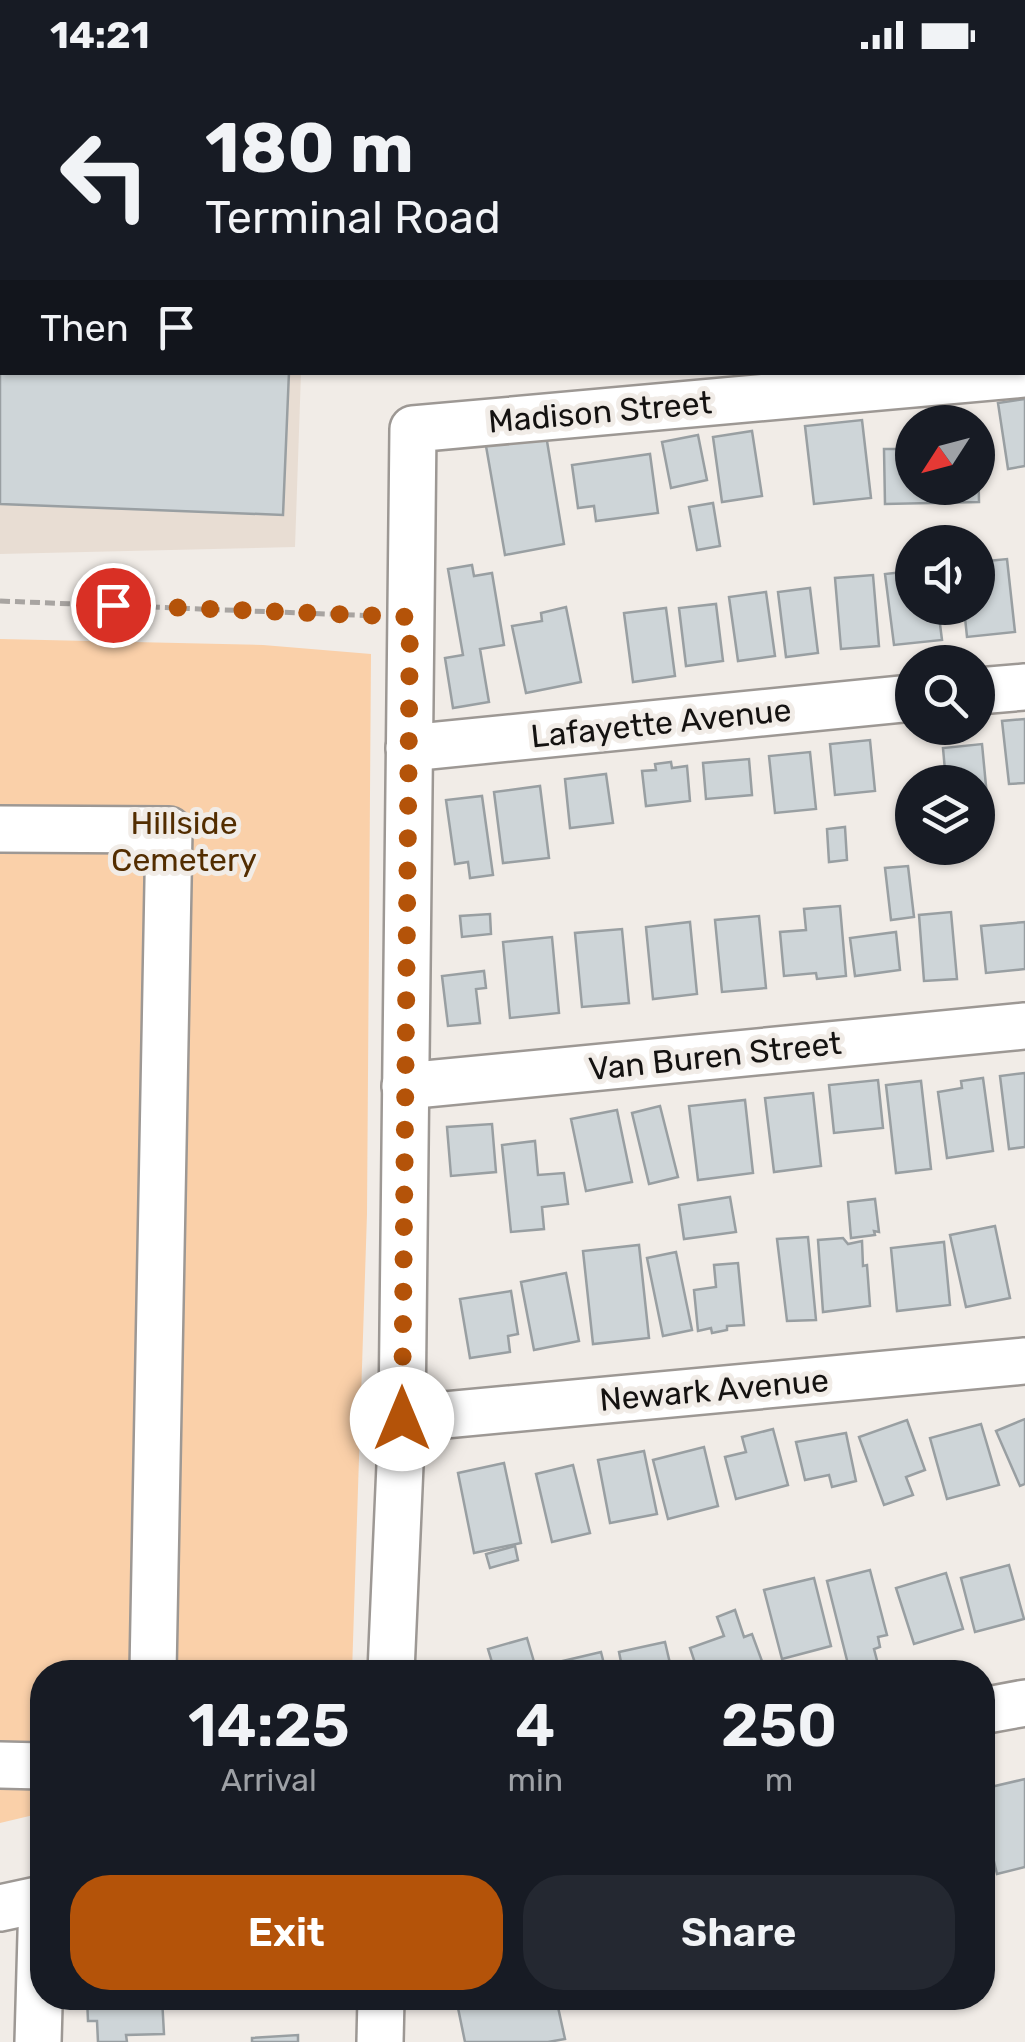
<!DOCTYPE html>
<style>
body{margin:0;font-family:Rubik,sans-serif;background:#242831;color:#f1f3f6;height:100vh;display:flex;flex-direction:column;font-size:38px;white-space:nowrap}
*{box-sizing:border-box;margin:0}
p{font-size:32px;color:#9ea1a6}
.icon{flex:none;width:55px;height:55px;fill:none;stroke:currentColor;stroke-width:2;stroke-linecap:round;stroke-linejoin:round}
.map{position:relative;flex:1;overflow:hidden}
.details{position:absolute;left:30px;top:1590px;width:965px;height:350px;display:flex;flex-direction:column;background:#171b24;border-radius:40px;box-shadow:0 2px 8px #0004}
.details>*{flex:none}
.banner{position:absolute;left:0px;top:0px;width:1025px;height:305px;box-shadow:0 2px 8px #0004;background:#171b24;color:#f1f3f6;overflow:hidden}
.needle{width:65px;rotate:234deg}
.buttons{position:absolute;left:895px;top:335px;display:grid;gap:20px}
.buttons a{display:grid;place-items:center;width:100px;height:100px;border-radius:50%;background:#171b24;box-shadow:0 2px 8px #0004;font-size:50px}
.pin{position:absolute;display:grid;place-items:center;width:85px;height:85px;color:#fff;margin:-42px;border:5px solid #fff;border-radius:50%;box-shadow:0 2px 10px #0007}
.me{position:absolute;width:110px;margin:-55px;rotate:0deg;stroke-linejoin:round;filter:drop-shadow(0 0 8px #0008)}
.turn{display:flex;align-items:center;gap:35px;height:210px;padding:0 40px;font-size:45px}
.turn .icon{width:130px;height:130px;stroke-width:2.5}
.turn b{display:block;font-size:70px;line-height:85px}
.then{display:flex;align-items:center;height:95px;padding:0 40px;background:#0003;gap:20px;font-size:38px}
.eta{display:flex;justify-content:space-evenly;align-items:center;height:170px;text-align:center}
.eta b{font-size:60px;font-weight:600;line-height:70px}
.button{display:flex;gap:20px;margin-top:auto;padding:20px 40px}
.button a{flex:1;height:115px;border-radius:40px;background:#b45309;color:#fff;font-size:40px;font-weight:600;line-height:115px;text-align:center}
.button a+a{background:#242831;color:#f1f3f6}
.status{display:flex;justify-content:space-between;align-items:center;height:70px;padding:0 50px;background:#171b24;direction:ltr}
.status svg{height:28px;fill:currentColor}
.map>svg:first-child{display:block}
.built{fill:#e8ddd3}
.green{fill:#fad0a9}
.building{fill:#ced5d8;stroke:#999fa2;stroke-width:2.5}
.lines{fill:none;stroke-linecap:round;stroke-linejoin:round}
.minor-casing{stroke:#9d9894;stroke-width:50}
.path{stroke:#a8a4a1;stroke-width:5;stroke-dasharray:10 5;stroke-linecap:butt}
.minor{stroke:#fff;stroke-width:45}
.route{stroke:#b45309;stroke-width:18;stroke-dasharray:0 32.4}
.labels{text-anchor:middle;stroke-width:10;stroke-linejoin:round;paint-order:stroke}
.street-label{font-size:32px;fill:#141211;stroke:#f1ece7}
.park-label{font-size:32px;fill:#532d00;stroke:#f1ece7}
</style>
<div class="status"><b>14:21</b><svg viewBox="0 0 49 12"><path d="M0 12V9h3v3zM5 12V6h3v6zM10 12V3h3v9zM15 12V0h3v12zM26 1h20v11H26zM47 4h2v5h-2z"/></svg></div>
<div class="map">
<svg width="1025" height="1972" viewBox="0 0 1025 1972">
<rect width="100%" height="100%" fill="#f1ece7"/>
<!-- built -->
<g class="built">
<polygon points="0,0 408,0 2,2 2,302 301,303 295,477 0,484"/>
<polygon points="443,0 1025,0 1025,183 1023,183 1022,2 443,2"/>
</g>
<!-- green -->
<polygon class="green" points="0,569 263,575 371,584 367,1144 352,1602 42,1602 42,1743 0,1753"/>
<!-- building -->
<g class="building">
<polygon points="754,0 1025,0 1025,72 1022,72 1022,2"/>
<polygon points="0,11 2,302 289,302 283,445 0,434"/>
<polygon points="1025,329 1025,396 1008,399 998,333"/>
<polygon points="862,350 871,428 814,434 805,356"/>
<polygon points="752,361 762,426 722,432 713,367"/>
<polygon points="546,365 564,474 505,485 486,376"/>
<polygon points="698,365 707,410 671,418 662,372"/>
<polygon points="884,379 912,379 912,418 978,418 978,381 979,432 885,434"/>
<polygon points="650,384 658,443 596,451 594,436 578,438 572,395"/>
<polygon points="713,433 720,476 697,480 689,437"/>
<polygon points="1007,489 1015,562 967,567 964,538 978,538 978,492"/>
<polygon points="472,495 474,506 492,503 504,575 480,579 489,632 453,638 445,588 463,585 448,499"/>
<polygon points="912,501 912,538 938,538 942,570 894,575 885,504"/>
<polygon points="873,505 879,576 841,579 835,508"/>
<polygon points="810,518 818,583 786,587 778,522"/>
<polygon points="766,522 775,586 738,591 729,527"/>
<polygon points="716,534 723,591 686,596 679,538"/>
<polygon points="566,537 581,612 526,623 512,556 542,551 541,543"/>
<polygon points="666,538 675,606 633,612 624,543"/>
<polygon points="1025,649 1025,713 1009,714 1002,651"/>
<polygon points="870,670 875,721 835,725 830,674"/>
<polygon points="982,674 988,737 978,738 978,712 946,712 943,678"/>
<polygon points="810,682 816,739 775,743 769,686"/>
<polygon points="749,689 752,725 706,729 703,693"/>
<polygon points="671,692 672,698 687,696 690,731 646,736 642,701 656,700 655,694"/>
<polygon points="606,704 613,753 570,758 565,709"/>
<polygon points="540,716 549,788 503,793 494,722"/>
<polygon points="482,726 493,805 470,808 468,792 455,794 446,730"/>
<polygon points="845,757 847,790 829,792 827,759"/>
<polygon points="908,796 914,847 891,850 885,798"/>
<polygon points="840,836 846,906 817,909 816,903 784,906 780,862 806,860 804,839"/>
<polygon points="951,842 957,909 924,911 919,845"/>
<polygon points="490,844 491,864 462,867 460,846"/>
<polygon points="759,846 766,918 722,922 715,850"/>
<polygon points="690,852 697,924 653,929 646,857"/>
<polygon points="1025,852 1025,899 986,903 981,856"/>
<polygon points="622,859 629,933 582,937 575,863"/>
<polygon points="896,862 900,900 855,906 850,868"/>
<polygon points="552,867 559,943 510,948 503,872"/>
<polygon points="484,901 486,918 476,919 480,953 448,956 442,906"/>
<polygon points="1025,1003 1025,1077 1009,1079 1000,1006"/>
<polygon points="983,1008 993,1081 947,1088 938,1022 962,1018 961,1011"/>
<polygon points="878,1010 883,1058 834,1063 829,1015"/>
<polygon points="921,1011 931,1099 896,1103 886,1015"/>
<polygon points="813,1023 821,1096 774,1102 765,1028"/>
<polygon points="745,1030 753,1103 698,1110 689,1036"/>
<polygon points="660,1036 678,1107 649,1114 632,1043"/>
<polygon points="617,1040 632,1112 586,1121 571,1049"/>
<polygon points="492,1054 496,1102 451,1106 447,1057"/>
<polygon points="535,1071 538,1105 564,1103 568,1134 542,1137 544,1159 511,1162 502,1075"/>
<polygon points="730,1127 736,1162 684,1169 679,1135"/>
<polygon points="875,1129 879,1162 874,1161 875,1165 851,1168 848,1132"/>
<polygon points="995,1156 1010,1228 966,1237 950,1165"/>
<polygon points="808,1167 816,1250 787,1251 777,1169"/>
<polygon points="843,1168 848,1174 862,1171 863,1196 867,1195 870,1236 823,1242 818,1170"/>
<polygon points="944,1172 950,1235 897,1241 891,1178"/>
<polygon points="639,1175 649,1268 593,1274 583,1181"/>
<polygon points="676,1182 692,1260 663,1266 647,1188"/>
<polygon points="738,1193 744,1255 727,1256 727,1260 712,1263 711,1258 698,1261 694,1220 716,1217 714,1195"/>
<polygon points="566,1203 579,1271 534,1280 521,1212"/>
<polygon points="511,1221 518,1264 508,1266 510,1282 470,1288 460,1229"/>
<polygon points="1025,1349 1025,1414 1020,1416 996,1361"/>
<polygon points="907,1350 925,1400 906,1407 913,1425 884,1435 859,1367"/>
<polygon points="981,1354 999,1415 947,1429 930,1368"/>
<polygon points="773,1359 788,1415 736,1429 725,1387 746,1382 742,1367"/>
<polygon points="846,1363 856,1411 832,1417 829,1405 805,1410 796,1372"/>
<polygon points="704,1377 718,1436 668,1449 653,1390"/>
<polygon points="644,1381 657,1444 610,1453 598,1390"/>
<polygon points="504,1393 521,1473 474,1483 458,1403"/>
<polygon points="573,1395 590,1463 552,1472 536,1404"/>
<polygon points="515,1476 518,1490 490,1498 486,1484"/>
<polygon points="1009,1495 1024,1549 975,1562 961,1508"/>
<polygon points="870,1500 887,1565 878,1567 880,1577 874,1579 879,1598 850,1602 827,1511"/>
<polygon points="946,1503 963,1559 914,1574 896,1518"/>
<polygon points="814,1508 831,1576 782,1589 764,1520"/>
<polygon points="735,1540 744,1567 752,1564 766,1602 698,1602 690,1578 724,1566 717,1547"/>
<polygon points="527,1568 537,1602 495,1602 488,1579"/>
<polygon points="665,1572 672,1602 623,1602 619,1582"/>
<polygon points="601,1582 606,1602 552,1602 550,1594"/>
<polygon points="1025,1709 1025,1797 997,1804 982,1742 982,1719"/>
<polygon points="87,1928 162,1928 164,1964 126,1965 127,1972 98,1972 97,1951 88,1951"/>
<polygon points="513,1928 556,1928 565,1969 548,1972 465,1972 458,1938"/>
<polygon points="298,1965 298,1972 252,1972 252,1968"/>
</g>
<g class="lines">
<defs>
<g id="minor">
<polyline points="473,2 474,0"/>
<polyline points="978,621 1025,617"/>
<polyline points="409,678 912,628"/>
<polyline points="0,759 169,760 153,1602"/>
<polyline points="405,1016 1025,956"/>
<polyline points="402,1349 1025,1291"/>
<polyline points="391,1602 402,1349 413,359 1025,304"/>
<polyline points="982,1641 1025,1633"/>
<polyline points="0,1695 42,1696"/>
<polyline points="0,1838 42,1829"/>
<polyline points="38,1972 42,1829"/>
<polyline points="380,1972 381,1928"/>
</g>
</defs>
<!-- minor casing -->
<use href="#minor" class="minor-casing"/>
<!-- path -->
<polyline class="path" points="0,531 377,546"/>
<!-- minor -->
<use href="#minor" class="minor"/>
</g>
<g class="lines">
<!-- route -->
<polyline class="route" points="113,535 410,547 402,1349"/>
</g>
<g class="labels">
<!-- street labels -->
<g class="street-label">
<text transform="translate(600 342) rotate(-5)" y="11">Madison Street</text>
<text transform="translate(661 653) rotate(-6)" y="11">Lafayette Avenue</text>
<text transform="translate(715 986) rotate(-6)" y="11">Van Buren Street</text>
<text transform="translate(714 1320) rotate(-5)" y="11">Newark Avenue</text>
</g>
<!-- park labels -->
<g class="park-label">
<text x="184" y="764">Hillside<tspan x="184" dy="37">Cemetery</tspan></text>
</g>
</g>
</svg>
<div class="buttons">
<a><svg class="needle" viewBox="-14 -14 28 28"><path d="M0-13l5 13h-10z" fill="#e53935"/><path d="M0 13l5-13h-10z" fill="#9ea1a6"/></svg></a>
<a><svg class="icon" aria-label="sound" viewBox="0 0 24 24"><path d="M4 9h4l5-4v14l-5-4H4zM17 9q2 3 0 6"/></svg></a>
<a><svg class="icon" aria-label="search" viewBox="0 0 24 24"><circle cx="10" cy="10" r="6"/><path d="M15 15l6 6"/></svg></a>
<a><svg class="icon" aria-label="layers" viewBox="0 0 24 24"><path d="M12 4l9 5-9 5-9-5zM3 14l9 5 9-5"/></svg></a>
</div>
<div class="pin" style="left:113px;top:535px;background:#d93025"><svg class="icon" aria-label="arrive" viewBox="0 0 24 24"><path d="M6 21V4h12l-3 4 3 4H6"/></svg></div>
<svg class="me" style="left:402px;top:1349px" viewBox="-20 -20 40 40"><circle r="19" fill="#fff"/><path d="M0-13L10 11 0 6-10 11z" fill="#b45309"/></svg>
<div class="banner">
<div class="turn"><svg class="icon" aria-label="left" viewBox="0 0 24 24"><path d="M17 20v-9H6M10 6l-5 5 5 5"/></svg><div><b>180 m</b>Terminal Road</div></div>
<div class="then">Then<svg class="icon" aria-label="arrive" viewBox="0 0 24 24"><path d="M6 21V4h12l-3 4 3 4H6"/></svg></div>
</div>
<section class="details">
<div class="eta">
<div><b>14:25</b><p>Arrival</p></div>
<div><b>4</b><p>min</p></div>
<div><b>250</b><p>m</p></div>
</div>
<div class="button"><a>Exit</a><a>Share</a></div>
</section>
</div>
